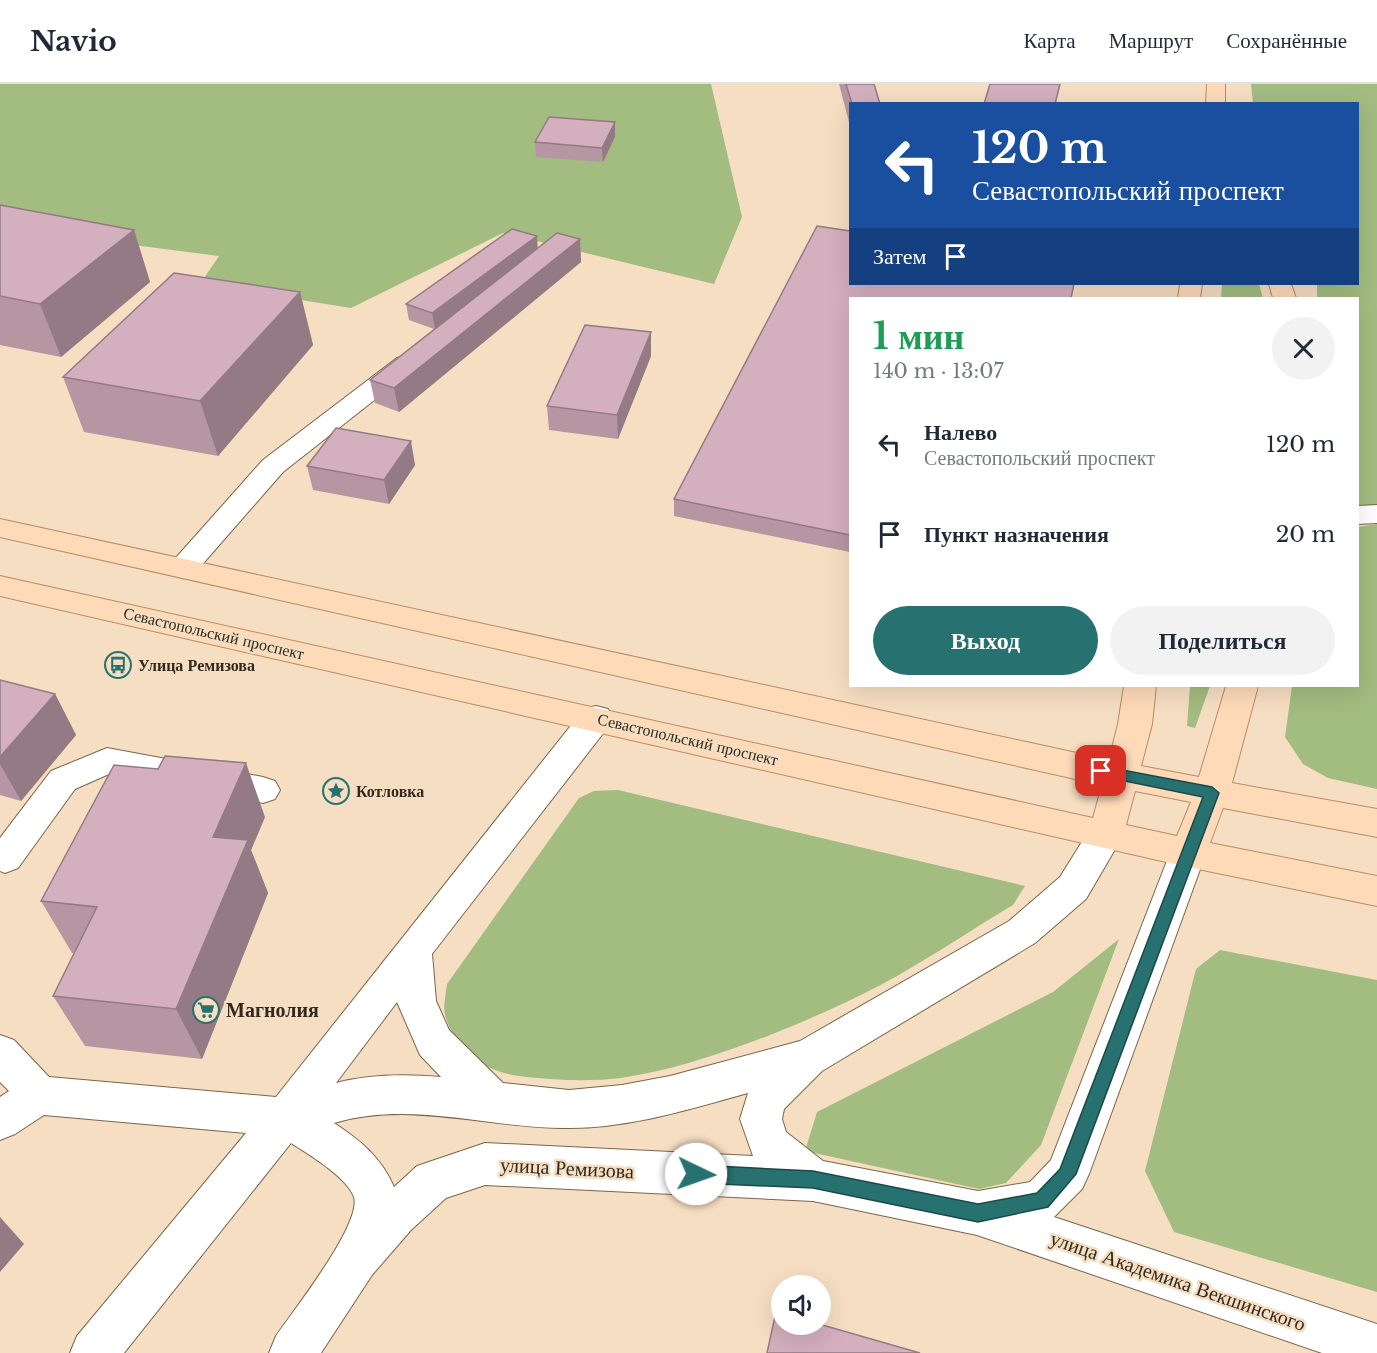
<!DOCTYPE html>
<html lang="ru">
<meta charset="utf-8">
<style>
body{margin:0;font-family:"Libre Baskerville",serif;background:#f2f2f3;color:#1f2937;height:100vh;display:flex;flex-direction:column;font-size:22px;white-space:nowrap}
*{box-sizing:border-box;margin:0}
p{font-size:20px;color:#747a83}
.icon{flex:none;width:33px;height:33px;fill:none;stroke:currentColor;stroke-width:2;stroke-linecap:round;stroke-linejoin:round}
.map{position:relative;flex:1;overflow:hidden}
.sheet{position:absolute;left:849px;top:213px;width:510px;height:390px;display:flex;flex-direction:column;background:#fff;border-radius:0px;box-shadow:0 6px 24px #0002}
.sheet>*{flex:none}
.hud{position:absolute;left:849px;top:18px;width:510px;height:183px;border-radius:0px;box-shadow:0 6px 24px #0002;background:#1a4fa0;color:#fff;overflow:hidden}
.fabs{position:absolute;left:771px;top:1191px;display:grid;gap:12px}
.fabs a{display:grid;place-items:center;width:60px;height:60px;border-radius:50%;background:#fff;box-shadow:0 6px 24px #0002;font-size:30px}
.pin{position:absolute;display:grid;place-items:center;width:51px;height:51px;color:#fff;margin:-26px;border-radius:12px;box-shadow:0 3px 9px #0006}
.me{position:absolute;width:66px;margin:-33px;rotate:93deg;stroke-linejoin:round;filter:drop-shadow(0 0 4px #0008)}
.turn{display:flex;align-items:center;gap:21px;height:126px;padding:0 24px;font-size:27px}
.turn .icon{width:78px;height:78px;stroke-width:2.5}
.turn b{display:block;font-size:42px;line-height:51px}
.then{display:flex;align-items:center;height:57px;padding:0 24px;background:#0003;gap:12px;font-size:22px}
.round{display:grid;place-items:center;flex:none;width:63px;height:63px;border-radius:32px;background:#f2f2f3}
.headline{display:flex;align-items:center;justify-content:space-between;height:102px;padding:0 24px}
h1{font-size:36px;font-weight:800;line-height:45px;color:#1e9e55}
.cta{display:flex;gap:12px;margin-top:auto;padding:12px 24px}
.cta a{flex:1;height:69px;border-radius:36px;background:#277270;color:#fff;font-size:24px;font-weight:800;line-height:69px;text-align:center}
.cta a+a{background:#f2f2f3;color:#1f2937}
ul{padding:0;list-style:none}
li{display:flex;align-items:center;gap:18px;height:90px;padding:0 24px}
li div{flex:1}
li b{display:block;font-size:22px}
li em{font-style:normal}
header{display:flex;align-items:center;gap:36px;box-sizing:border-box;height:84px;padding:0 30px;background:#fff;border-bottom:2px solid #e0e1e3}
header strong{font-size:28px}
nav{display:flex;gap:33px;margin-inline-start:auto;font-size:21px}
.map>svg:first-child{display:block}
.green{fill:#a3bc80}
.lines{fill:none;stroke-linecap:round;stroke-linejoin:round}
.minor-casing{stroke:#7a654c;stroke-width:2}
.major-casing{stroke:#b78c65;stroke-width:2}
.minor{fill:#fff;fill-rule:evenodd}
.major{fill:#fedab9;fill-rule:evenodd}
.wall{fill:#b696a3}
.shaded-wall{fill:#947a85}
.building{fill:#d4afbe;stroke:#947a85;stroke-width:1.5}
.route{fill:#277270;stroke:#194a49;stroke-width:1.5}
.labels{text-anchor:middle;stroke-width:5;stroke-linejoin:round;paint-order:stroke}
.street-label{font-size:16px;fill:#32291e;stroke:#f6dec2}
.poi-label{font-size:16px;font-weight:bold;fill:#32291e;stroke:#f6dec2;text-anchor:start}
.near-poi-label{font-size:20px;font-weight:bold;fill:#32291e;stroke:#f6dec2;text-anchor:start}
.near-street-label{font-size:20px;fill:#32291e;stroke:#f6dec2}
</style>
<header>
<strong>Navio</strong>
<nav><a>Карта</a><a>Маршрут</a><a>Сохранённые</a></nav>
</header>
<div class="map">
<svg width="1377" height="1269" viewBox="0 0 1377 1269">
<rect width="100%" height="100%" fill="#f6dec2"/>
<!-- green -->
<g class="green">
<polygon points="0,0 711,0 742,133 714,200 503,149 351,224 200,200 219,172 0,144"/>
<polygon points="1251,0 1377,0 1377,424 1358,425 1358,214 1317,214 1317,200 1358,200 1358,20 1253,19"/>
<polygon points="1222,200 1259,200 1263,214 1221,214"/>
<polygon points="1377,440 1377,705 1328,694 1303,680 1285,653 1292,602 1358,602 1358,443"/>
<polygon points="1190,602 1210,602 1195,644 1187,642"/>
<path d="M618,706L1025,802L1013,821C964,850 911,887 861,911C791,945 697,983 621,994C589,998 557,996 526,993C487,989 457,971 445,931C443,923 446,909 447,900L579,714L594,707Z"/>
<polygon points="1119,855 1041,1061 1006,1099 979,1105 805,1067 817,1028 1053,908"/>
<polygon points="1220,866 1377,896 1377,1208 1174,1148 1145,1087 1196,885"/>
</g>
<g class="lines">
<defs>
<g id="minor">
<polygon points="406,272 415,274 418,279 415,284 283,388 193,491 183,494 173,491 168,484 173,477 263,376 397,274"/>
<polygon points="1377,421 1377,439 1358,440 1358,422"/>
<path d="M596,622L608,625L612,634L608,643L432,870L436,917L449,946L503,999L569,1006L622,1001L670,992L800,957L1009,837L1060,793L1093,740L1106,736L1119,740L1124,750L1086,815L1035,859L822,987L784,1025L782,1035L786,1048L823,1077L978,1107L1030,1098L1051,1076L1170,769L1175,759L1188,755L1201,759L1206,769L1089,1090L1082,1105L1054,1133L1377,1240V1269H1322L977,1151L813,1117L485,1101L446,1114L411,1146L372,1191L321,1269H269L276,1252C293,1227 362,1140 354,1113C347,1093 308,1070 291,1059L124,1269H70L77,1252L246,1049L44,1031L15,1050L0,1056V1013L9,1007L0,998V951L14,956L49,993L276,1013L584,625ZM397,918L420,971L441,993C407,990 369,990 336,999ZM748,1009L740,1035L753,1072L485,1059L417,1082L394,1103C381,1073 360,1056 334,1039C412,1016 490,1045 569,1044C630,1044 690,1025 748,1009Z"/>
<polygon points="107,664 263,693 275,697 280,706 275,715 263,719 109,690 75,705 18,784 5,789 0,787 0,754 51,687"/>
</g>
<g id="major">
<polygon points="1207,0 1225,0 1225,20 1206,20"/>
<polygon points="1180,200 1202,200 1200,214 1178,214"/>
<polygon points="1269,200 1291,200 1296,214 1273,214"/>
<path d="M0,435L1109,676L1118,640L1124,602H1156L1152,640L1141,682L1199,693L1226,602H1258L1232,699L1377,725V753L1223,724L1210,759L1377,792V822L1188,783L0,512V492L1093,734L1102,701L0,453ZM1135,707L1191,718L1177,752L1126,741Z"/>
</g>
</defs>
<!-- minor casing -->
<use href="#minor" class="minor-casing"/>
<!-- major casing -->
<use href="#major" class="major-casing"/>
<!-- minor -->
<use href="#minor" class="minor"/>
<!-- major -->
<use href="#major" class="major"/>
</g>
<!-- wall -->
<g class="wall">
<polygon points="839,0 874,0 880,20 850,20 850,42"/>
<polygon points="615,53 603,78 536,73 535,58"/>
<polygon points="0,121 134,146 150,198 61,273 0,261"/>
<polygon points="580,155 581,178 399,328 375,319 370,296 434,245 409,236 406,220 538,164"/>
<polygon points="300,208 313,261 218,372 84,348 63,293"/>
<polygon points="850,214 850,468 674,432 674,415"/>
<polygon points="651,272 618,355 549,346 547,322"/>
<polygon points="415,381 389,420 313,406 307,382"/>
<polygon points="0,596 55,610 76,651 21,717 0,711"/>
<polygon points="265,733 251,766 268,809 202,975 85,962 53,912 74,869 72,869 41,817"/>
</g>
<!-- shaded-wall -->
<g class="shaded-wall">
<polygon points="615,38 615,53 603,78 602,64"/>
<polygon points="134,146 150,198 61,273 40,220"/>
<polygon points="537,152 538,168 435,245 432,229"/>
<polygon points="580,155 581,178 399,328 394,304"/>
<polygon points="300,208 313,261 218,372 200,317"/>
<polygon points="651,248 651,272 618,355 617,331"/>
<polygon points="411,357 415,381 389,420 384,396"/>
<polygon points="55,610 76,651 21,717 0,680 0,673"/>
<polygon points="246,679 265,733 251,766 268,809 202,975 176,925 213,753"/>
<polygon points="0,1133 24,1160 0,1188"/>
</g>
<!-- building -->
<g class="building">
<polygon points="846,0 874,0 880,20 852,20"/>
<polygon points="990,0 1060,0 1055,20 984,20"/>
<polygon points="549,33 615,38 602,64 535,58"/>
<polygon points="0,121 134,146 40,220 0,212"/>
<polygon points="817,142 850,147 850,200 1074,200 1071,214 850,214 850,451 674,415"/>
<polygon points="512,145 537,152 432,229 406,220"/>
<polygon points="557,149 580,155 394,304 370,296"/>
<polygon points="174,189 300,208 200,317 63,293"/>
<polygon points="585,241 651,248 617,331 547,322"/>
<polygon points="336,344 411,357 384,396 307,382"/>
<polygon points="0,596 55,610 0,673"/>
<polygon points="165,672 246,679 213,753 248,756 176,925 53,912 97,823 41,817 114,681 158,685"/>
<polygon points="776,1228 782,1230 782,1240 819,1240 920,1269 767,1269"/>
</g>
<!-- route -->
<polygon class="route" points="1101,682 1212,703 1219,709 1076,1090 1048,1123 978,1138 813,1104 696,1099 689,1096 687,1090 689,1084 696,1081 813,1087 978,1120 1037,1109 1060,1085 1203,713 1096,691 1094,687"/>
<!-- icons -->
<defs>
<symbol id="bus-ring" viewBox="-11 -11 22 22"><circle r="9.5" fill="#f6dec2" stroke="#277270" stroke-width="1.5"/><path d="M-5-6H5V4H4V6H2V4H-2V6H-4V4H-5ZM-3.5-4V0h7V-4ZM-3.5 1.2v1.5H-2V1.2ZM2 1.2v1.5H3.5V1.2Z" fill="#277270"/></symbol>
<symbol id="sight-ring" viewBox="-11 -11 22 22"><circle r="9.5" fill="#f6dec2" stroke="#277270" stroke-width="1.5"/><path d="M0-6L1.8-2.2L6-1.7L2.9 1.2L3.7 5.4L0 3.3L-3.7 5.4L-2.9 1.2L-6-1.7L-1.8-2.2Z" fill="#277270"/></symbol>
<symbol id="supermarket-ring" viewBox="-11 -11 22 22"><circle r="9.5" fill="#f6dec2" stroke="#277270" stroke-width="1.5"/><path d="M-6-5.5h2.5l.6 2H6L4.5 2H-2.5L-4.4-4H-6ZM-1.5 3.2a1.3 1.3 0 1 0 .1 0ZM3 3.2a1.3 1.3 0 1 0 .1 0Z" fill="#277270"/></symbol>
</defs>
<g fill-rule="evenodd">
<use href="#bus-ring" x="103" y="566" width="30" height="30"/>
<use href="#sight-ring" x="321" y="692" width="30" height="30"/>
<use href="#supermarket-ring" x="191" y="911" width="30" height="30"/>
</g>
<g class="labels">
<!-- street labels -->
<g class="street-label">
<text transform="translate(214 549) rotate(13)" y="6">Севастопольский проспект</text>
<text transform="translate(688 655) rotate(13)" y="6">Севастопольский проспект</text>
</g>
<!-- poi labels -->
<g class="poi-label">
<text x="138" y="587">Улица Ремизова</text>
<text x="356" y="713">Котловка</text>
</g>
<!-- near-poi labels -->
<g class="near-poi-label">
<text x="226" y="933">Магнолия</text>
</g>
<!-- near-street labels -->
<g class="near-street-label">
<text transform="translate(567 1084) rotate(3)" y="7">улица Ремизова</text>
<text transform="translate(1178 1197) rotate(19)" y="7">улица Академика Векшинского</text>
</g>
</g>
</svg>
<div class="fabs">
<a><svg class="icon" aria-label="sound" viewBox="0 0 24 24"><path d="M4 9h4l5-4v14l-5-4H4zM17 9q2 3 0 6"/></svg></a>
</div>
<div class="pin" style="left:1101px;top:687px;background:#d93025"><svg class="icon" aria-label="arrive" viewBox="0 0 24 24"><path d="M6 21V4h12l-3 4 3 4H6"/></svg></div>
<svg class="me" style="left:696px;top:1090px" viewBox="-20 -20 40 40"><circle r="19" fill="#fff"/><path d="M0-13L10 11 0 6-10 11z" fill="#277270"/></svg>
<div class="hud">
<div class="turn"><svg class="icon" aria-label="left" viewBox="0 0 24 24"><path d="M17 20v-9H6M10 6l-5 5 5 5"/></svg><div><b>120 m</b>Севастопольский проспект</div></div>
<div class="then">Затем<svg class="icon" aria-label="arrive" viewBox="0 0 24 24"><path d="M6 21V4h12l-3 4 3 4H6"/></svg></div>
</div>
<section class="sheet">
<div class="headline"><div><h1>1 мин</h1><p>140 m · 13:07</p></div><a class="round"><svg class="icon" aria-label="close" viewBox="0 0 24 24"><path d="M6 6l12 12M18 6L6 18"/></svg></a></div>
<ul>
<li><svg class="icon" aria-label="left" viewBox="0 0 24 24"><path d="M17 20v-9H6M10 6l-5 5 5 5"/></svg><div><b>Налево</b><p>Севастопольский проспект</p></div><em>120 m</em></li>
<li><svg class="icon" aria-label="arrive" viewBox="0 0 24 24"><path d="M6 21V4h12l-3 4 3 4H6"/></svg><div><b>Пункт назначения</b></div><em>20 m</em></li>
</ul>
<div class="cta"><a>Выход</a><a>Поделиться</a></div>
</section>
</div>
